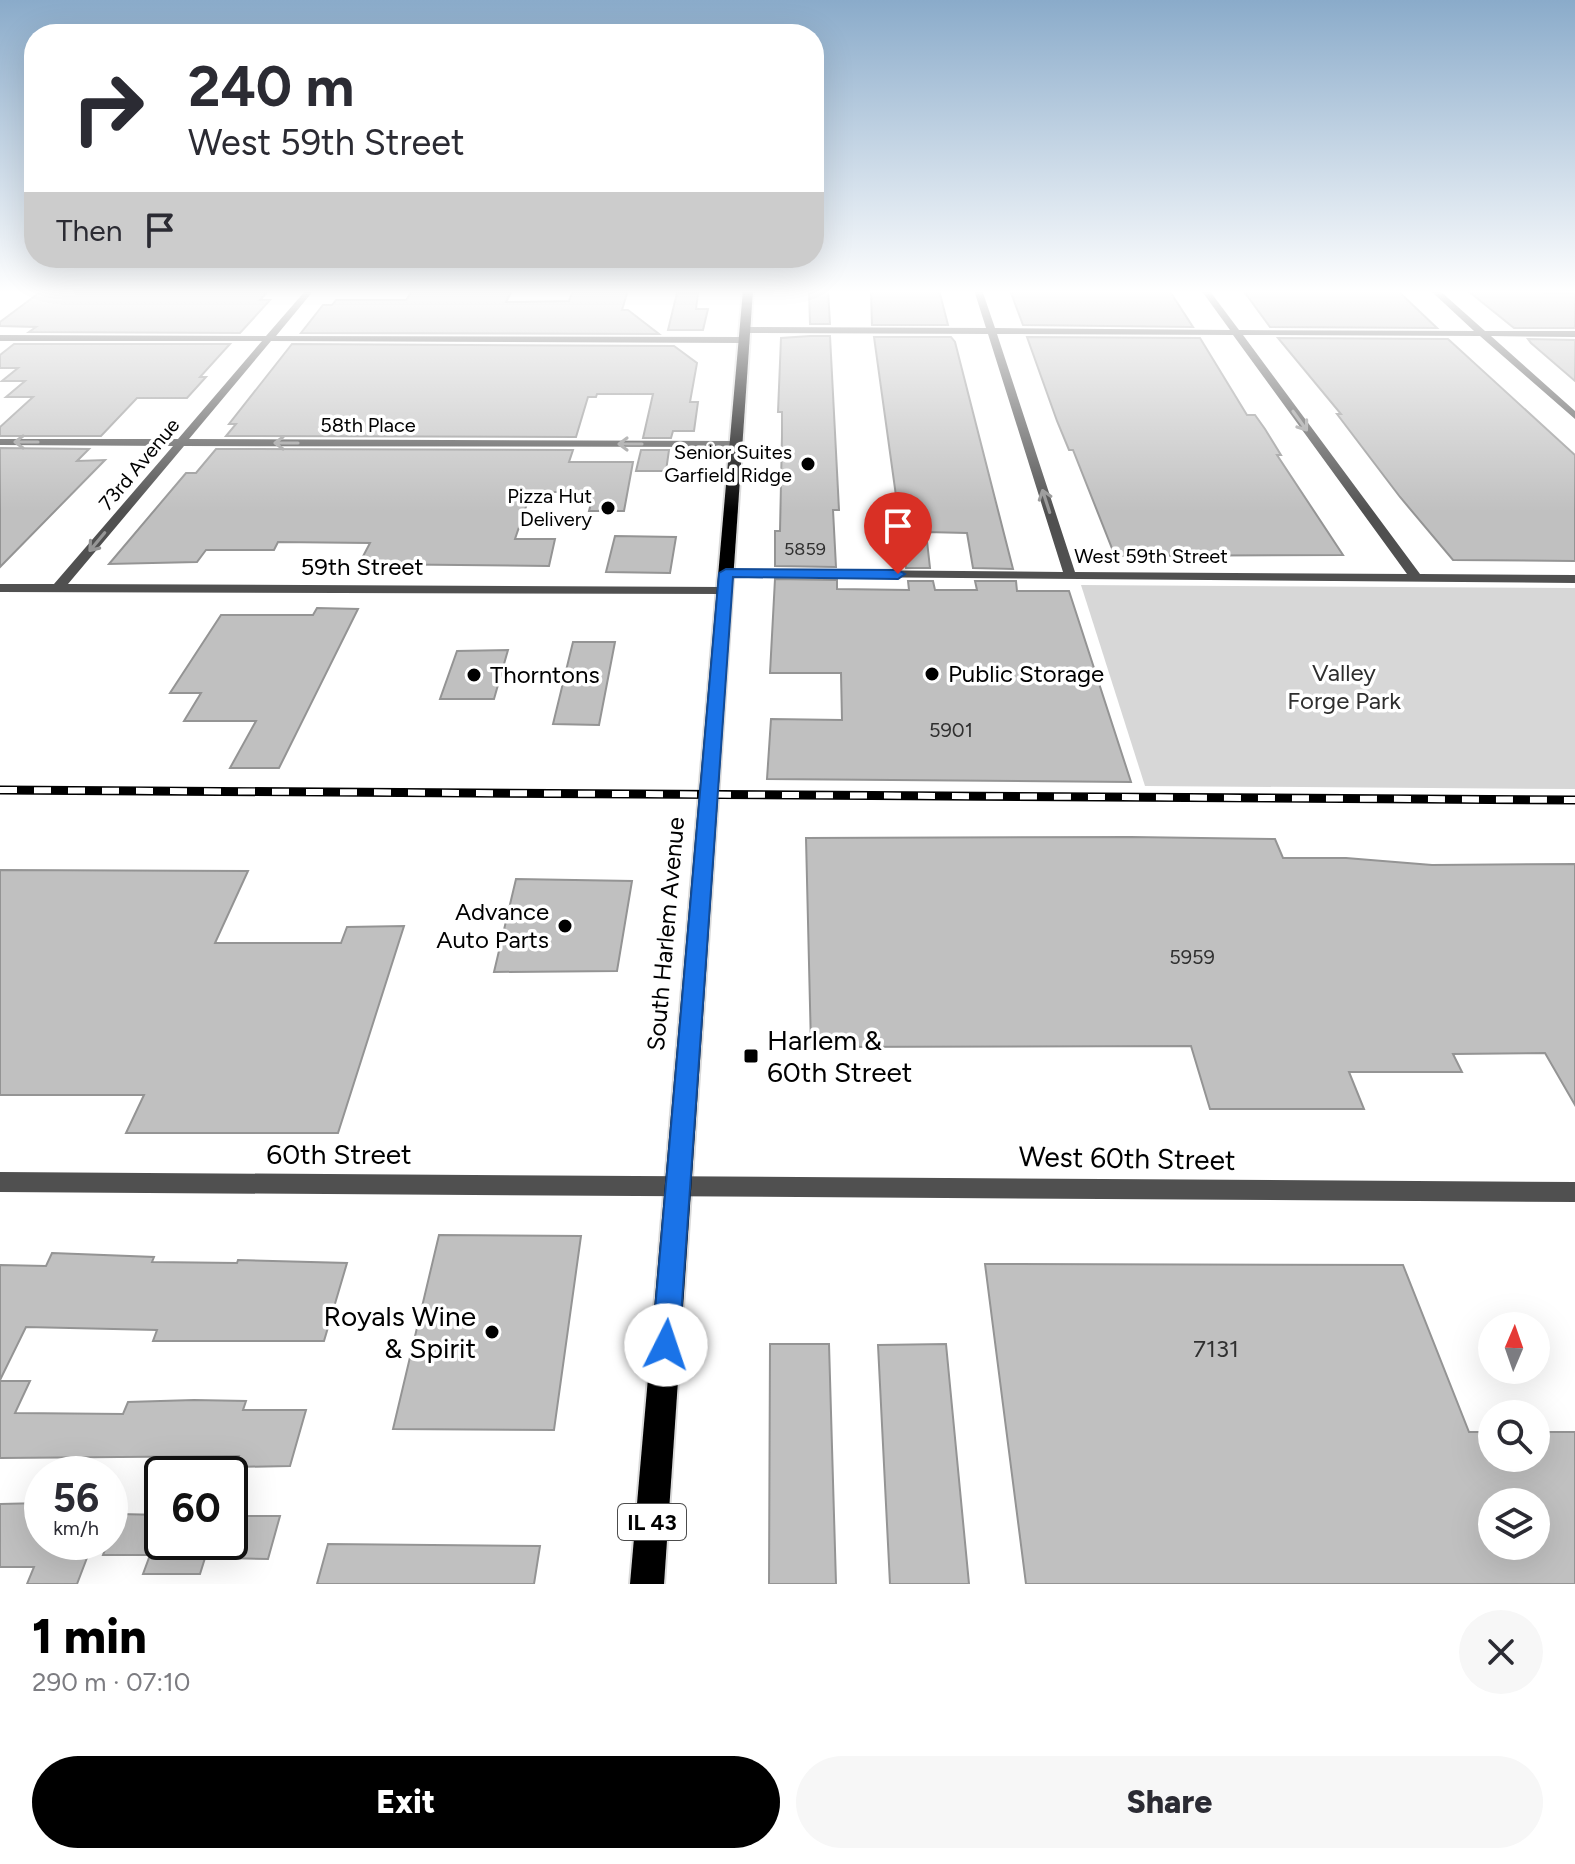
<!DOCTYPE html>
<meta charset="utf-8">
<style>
body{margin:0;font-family:Figtree,sans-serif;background:#f7f7f7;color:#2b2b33;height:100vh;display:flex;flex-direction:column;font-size:30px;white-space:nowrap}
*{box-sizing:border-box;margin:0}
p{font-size:26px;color:#7c7c81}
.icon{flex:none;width:44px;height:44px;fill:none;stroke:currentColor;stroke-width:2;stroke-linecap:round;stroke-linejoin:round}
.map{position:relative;height:1584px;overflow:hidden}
.sheet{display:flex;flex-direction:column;background:#fff;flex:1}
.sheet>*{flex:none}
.hud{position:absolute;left:24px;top:24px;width:800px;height:244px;border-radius:32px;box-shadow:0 8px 32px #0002;background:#fff;color:#2b2b33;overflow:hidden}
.needle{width:52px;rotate:2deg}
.controls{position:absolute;left:1478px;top:1312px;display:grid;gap:16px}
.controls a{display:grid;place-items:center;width:72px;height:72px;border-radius:50%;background:#fff;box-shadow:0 8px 32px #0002;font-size:40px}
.speed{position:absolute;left:24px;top:1456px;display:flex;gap:16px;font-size:40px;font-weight:700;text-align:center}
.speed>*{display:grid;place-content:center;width:104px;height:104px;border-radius:50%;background:#fff;box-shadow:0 8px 32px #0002;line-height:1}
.speed small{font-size:20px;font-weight:400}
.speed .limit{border:4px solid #111;border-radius:12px;background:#fff;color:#111}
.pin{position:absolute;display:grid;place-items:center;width:68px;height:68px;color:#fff;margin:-82px -34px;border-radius:50% 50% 50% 0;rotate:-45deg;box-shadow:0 0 8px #0007}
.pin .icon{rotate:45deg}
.me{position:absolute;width:88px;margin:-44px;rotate:4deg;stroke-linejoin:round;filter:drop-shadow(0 0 6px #0008)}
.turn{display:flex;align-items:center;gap:28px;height:168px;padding:0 32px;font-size:36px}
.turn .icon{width:104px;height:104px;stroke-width:2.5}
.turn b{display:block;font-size:56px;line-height:68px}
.then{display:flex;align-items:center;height:76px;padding:0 32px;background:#0003;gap:16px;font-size:30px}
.round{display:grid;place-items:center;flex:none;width:84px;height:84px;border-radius:42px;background:#f7f7f7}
.summary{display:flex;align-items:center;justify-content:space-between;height:136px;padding:0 32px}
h1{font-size:48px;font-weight:800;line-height:60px;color:#000}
.action{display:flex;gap:16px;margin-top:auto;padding:16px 32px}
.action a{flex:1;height:92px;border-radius:48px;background:#000;color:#fff;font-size:32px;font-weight:800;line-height:92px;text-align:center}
.action a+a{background:#f7f7f7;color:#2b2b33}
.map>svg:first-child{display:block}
.green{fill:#d7d7d7}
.building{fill:#c0c0c0;stroke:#949494;stroke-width:2;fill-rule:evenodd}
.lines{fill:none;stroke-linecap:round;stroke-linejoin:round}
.primary-casing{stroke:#dbdbdb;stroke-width:4}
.minor{fill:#505050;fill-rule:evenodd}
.primary{fill:#000;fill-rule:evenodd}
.rail-casing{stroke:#000;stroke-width:9}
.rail{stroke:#fff;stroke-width:6;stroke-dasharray:17;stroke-linecap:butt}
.oneway{stroke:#969696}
.route{fill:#1a73e8;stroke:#114b97;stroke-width:2}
.poi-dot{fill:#000;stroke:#fff;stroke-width:3}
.labels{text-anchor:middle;stroke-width:7;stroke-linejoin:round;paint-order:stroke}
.far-number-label{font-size:18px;fill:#303030}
.far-street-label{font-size:20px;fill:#000;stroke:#fff}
.far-poi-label{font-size:20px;fill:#000;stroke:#fff;text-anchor:end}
.number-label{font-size:20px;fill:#303030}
.shield{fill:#fff;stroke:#4c4c4c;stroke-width:2}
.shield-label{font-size:22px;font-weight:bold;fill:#000}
.street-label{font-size:24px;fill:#000;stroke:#fff}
.park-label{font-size:24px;fill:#2e2e2e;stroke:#fff}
.poi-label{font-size:24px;fill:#000;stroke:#fff;text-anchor:start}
.near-number-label{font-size:24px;fill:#303030}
.near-poi-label{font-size:28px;fill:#000;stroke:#fff;text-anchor:start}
.near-street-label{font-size:28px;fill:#000;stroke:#fff}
</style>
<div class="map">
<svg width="1575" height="1584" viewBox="0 0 1575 1584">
<rect width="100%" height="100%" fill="#fff"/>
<!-- green -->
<polygon class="green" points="1081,585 1575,588 1575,789 1145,786"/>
<!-- building -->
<g class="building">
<polygon points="43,290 269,290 260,300 270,300 240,333 29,332 36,327 0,326 0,322"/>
<polygon points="413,290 512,291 506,302 569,301 573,290 628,290 622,310 628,310 659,334 301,333 323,305 332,305 336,300 406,300"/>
<polygon points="809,290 828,290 830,324 810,324"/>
<polygon points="871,290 939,290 948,325 872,325"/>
<polygon points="1010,290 1169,290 1193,327 1023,325"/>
<polygon points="1243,290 1397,290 1437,328 1270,327"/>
<polygon points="1467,290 1575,293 1575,328 1514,328"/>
<polygon points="677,293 698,293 696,309 708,309 703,330 668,330"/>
<polygon points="810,336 830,336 839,510 833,510 836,567 775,566 775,531 780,531 782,436 782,412 778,412 781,338"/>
<polygon points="874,337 951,337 955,342 1013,569 973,568 967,533 926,532 930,568 906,568"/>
<polygon points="1027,337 1200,338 1247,415 1255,415 1265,429 1281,455 1277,455 1343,555 1115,556 1073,450 1069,450 1057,421"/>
<polygon points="1278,338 1448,339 1575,455 1575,561 1453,560 1400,497 1337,414 1341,414"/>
<polygon points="1528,339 1575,340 1575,381 1531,343"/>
<polygon points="14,344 230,344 200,377 206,377 187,398 137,398 101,436 0,436 0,427 33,397 6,397 25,381 2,381 18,368 0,368 0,355"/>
<polygon points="292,344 674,346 697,363 690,402 698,402 694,431 673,431 671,438 643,438 653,394 597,394 596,397 588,397 576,437 226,436 236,424 229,424"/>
<polygon points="0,448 89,449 77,461 105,460 0,567"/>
<polygon points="216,449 573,450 569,462 633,462 624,511 589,511 594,492 531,492 515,539 555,539 549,566 359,564 370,543 278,542 274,550 206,550 197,562 109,564 186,473 196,473"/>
<polygon points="641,450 669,450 666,471 636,471"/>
<polygon points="615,536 676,537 670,573 606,572"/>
<polygon points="775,579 837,580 837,589 909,590 908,581 933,581 935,590 977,590 975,581 1016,581 1017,591 1069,591 1131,782 767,779 771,719 842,720 841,673 770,673"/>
<polygon points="317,608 358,609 279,768 230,768 256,721 184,721 201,693 170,693 221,615 313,615"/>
<polygon points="573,642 615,642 599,725 553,724"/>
<polygon points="508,650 494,699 440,699 457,651"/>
<polygon points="1131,837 1275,839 1283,858 1346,858 1432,865 1575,864 1575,1105 1545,1053 1453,1054 1462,1072 1349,1072 1364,1109 1210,1109 1191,1046 811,1047 806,838"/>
<polygon points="0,870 248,871 215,943 341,943 347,927 404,926 338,1133 126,1133 144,1095 0,1095"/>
<polygon points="516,879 632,881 617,971 494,972"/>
<polygon points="439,1235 581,1236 554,1430 393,1429"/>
<polygon points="52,1253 154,1257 152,1262 237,1263 238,1260 347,1263 324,1341 153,1341 157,1330 26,1327 0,1380 0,1265 46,1266"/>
<path d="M985,1264L1403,1265L1469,1432H1492V1458H1536V1432H1575V1584H1026ZM1492,1502H1536V1546H1492Z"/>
<polygon points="770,1344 829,1344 836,1584 769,1584"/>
<polygon points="946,1344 969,1584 890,1584 878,1345"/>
<polygon points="0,1381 30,1381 15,1413 123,1414 128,1402 194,1400 246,1401 243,1410 306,1410 290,1466 235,1467 239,1456 0,1458"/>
<polygon points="42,1503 42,1542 93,1542 77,1584 27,1584 34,1567 0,1567 0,1504"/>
<polygon points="119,1514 162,1515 162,1542 210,1542 200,1574 143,1574 150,1555 103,1555"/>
<polygon points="240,1516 280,1516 268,1559 227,1558"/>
<polygon points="328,1544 540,1546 534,1584 317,1584"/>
</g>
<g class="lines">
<defs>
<polygon id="primary" points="743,290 753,290 664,1584 630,1584"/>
</defs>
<!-- primary casing -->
<use href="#primary" class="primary-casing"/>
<!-- minor -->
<g class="minor">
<polygon points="306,290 314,290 276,336 744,337 749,340 744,343 271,341 189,439 736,441 741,444 736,447 184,446 68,584 724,587 729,588 729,594 0,592 0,584 54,584 173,446 0,445 0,439 178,439 262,341 0,341 0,335 266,336"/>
<path d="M974,290H982L995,328L1230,330L1201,290H1209L1239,330L1474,331L1430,290H1439L1485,331H1575V337L1491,336L1575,411V419L1480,336L1243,335L1420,574L1575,575V583L722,576V570L726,569L1063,572L988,334L745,333L740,330L745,327L986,328ZM997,334L1233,335L1407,574L1075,572Z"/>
<polygon points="0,1172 1575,1182 1575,1202 0,1192"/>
</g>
<!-- primary -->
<use href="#primary" class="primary"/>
<defs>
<polyline id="rail" points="0,790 1575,800"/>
</defs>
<!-- rail casing -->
<use href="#rail" class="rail-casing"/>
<!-- rail -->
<use href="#rail" class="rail"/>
</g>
<!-- one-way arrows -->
<defs><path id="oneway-shaft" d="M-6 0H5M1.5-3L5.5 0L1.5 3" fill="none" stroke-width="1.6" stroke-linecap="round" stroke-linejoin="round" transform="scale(2)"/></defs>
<g class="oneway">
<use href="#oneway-shaft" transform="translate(1300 421) rotate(54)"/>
<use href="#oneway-shaft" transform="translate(26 442) rotate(-180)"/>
<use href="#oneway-shaft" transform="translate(286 443) rotate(-180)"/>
<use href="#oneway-shaft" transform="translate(630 444) rotate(-180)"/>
<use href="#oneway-shaft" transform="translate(1046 501) rotate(-108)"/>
<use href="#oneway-shaft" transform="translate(97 542) rotate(130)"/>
</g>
<!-- sky -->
<linearGradient id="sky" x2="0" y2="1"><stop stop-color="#8aabca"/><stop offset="0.57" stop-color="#fff"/><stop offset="1" stop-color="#fff" stop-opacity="0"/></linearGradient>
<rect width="1575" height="512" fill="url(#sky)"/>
<!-- route -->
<polygon class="route" points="726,569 898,570 905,574 898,579 733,577 679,1345 675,1355 666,1358 656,1355 652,1345 719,573"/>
<!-- markers -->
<g class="poi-dot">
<circle cx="808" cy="464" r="8"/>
<circle cx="608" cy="508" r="8"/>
<circle cx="932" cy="674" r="8"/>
<circle cx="474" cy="675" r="8"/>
<circle cx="565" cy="926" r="8"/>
<rect x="743" y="1048" width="16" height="16" rx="4"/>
<circle cx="492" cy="1332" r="8"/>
</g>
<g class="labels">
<!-- far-number labels -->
<g class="far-number-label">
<text x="805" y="555">5859</text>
</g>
<!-- far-street labels -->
<g class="far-street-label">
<text x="368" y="432">58th Place</text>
<text transform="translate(139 464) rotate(-50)" y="7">73rd Avenue</text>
<text x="1151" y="563">West 59th Street</text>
</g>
<!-- far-poi labels -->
<g class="far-poi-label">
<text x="792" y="459">Senior Suites<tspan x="792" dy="23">Garfield Ridge</tspan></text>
<text x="592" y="503">Pizza Hut<tspan x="592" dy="23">Delivery</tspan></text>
</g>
<!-- number labels -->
<g class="number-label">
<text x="951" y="737">5901</text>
<text x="1192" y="964">5959</text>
</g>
<!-- shield labels -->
<rect class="shield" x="618" y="1504" width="68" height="36" rx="6"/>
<g class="shield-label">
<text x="652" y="1530">IL 43</text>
</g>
<!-- street labels -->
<g class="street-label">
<text x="362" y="575">59th Street</text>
<text transform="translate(666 934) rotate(-85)" y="8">South Harlem Avenue</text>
</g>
<!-- park labels -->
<g class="park-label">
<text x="1344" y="681">Valley<tspan x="1344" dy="28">Forge Park</tspan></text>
</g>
<!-- poi labels -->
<g class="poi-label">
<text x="948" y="682">Public Storage</text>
<text x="490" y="683">Thorntons</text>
<text x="549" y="920" text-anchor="end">Advance<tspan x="549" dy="28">Auto Parts</tspan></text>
</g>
<!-- near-number labels -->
<g class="near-number-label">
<text x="1216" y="1357">7131</text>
</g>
<!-- near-poi labels -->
<g class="near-poi-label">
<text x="767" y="1050">Harlem &amp;<tspan x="767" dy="32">60th Street</tspan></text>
<text x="476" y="1326" text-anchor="end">Royals Wine<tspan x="476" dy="32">&amp; Spirit</tspan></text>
</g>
<!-- near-street labels -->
<g class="near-street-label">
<text x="339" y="1164">60th Street</text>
<text transform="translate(1127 1158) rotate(1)" y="10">West 60th Street</text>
</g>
</g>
</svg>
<div class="controls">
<a><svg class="needle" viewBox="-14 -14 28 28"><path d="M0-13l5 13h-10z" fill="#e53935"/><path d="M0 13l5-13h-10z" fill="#7c7c81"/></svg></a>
<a><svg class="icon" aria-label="search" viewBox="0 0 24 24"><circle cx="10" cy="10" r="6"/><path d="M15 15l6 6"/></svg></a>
<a><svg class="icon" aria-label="layers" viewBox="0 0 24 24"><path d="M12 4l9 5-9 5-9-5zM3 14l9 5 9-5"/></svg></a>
</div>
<div class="speed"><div>56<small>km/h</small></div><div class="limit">60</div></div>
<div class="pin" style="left:898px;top:574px;background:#d93025"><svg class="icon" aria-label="arrive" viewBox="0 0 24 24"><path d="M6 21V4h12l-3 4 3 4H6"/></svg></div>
<svg class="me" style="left:666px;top:1345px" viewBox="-20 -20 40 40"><circle r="19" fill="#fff"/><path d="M0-13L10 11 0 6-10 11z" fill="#1a73e8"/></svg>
<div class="hud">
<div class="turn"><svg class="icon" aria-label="right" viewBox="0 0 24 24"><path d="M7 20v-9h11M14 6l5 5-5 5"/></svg><div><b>240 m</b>West 59th Street</div></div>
<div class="then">Then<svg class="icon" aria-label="arrive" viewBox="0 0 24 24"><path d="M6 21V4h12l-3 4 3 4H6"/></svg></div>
</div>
</div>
<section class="sheet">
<div class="summary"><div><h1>1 min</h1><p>290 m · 07:10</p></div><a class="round"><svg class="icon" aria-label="close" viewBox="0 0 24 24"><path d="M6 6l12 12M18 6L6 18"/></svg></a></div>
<div class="action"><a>Exit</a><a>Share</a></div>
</section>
